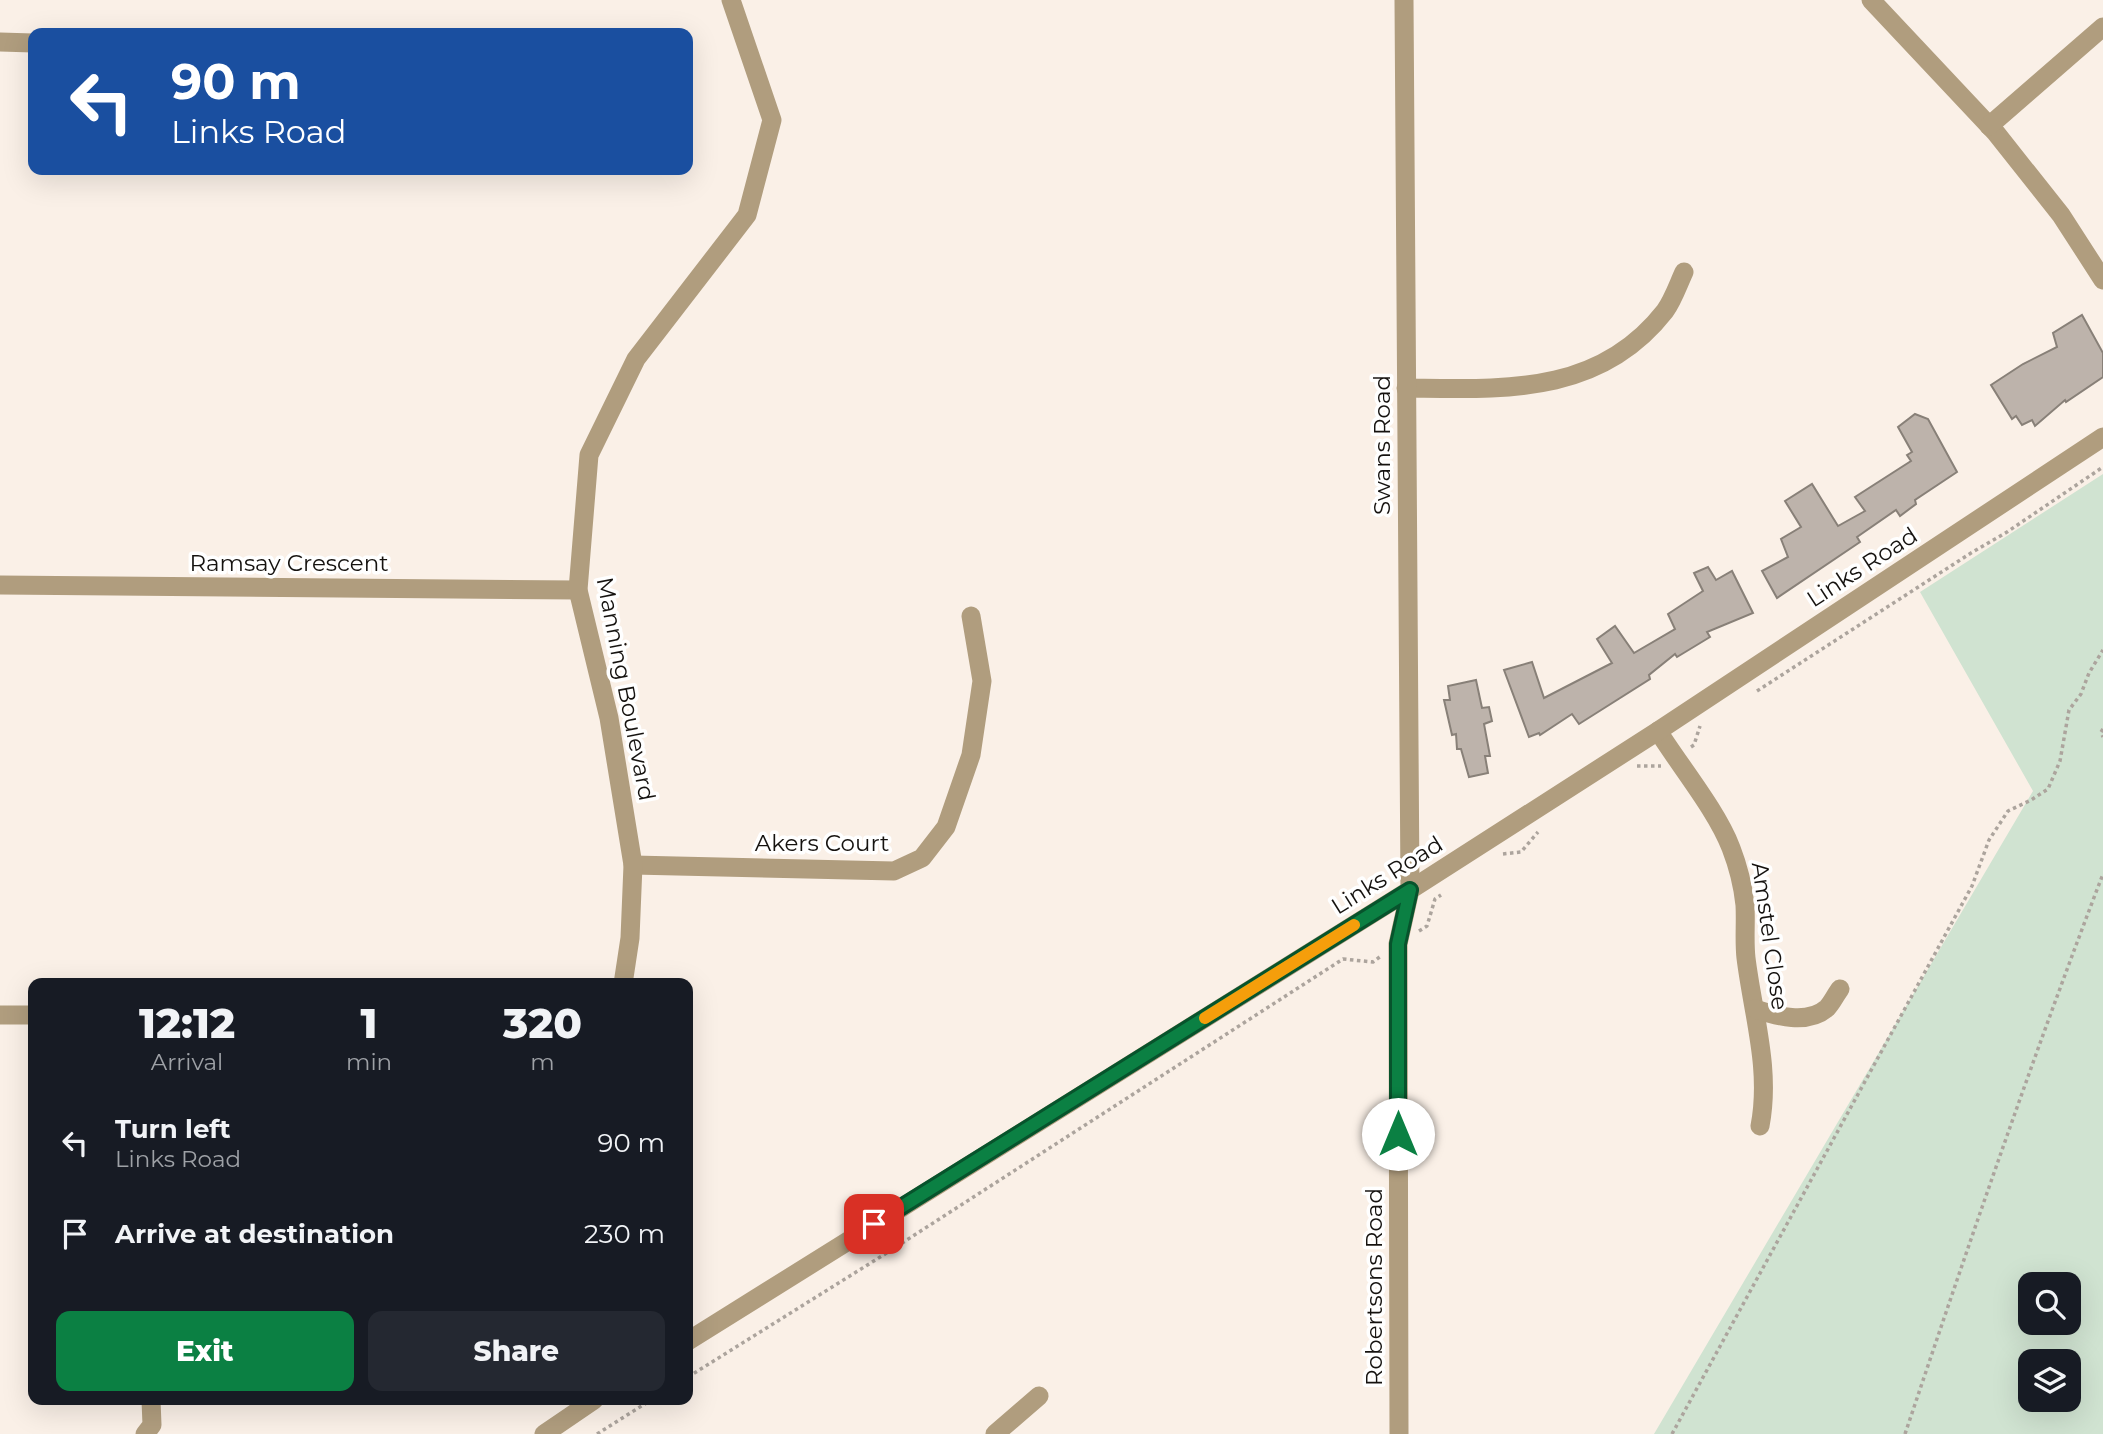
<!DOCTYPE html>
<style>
body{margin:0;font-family:Montserrat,sans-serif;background:#242831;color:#f1f3f6;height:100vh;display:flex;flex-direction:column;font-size:26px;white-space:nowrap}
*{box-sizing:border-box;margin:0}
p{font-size:23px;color:#9ea1a6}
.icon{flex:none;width:38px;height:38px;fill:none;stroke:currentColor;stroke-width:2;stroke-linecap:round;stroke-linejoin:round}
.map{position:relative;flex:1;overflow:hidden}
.panel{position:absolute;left:28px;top:978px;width:665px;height:427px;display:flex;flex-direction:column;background:#171b24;border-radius:14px;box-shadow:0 7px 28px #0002}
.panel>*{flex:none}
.top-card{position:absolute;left:28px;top:28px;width:665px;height:147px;border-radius:14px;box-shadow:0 7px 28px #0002;background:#1a4fa0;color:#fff;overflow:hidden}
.fabs{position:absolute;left:2018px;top:1272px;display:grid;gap:14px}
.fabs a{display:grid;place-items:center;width:63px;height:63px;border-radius:14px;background:#171b24;box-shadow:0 7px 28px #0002;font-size:35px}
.pin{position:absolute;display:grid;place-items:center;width:60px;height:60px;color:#fff;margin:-30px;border-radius:14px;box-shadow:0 4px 10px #0006}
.me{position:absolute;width:77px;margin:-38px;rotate:0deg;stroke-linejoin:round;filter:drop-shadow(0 0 5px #0008)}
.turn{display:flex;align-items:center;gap:24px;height:147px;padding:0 28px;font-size:32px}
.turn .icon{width:91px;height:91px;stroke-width:2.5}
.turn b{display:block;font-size:49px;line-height:60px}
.eta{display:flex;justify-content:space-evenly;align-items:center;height:119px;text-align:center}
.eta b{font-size:42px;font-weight:800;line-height:49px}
.primary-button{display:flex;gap:14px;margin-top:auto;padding:14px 28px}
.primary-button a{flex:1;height:80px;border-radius:14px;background:#0b8043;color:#fff;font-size:28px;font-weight:800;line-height:80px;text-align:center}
.primary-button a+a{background:#242831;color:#f1f3f6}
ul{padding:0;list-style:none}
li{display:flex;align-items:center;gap:21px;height:91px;padding:0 28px}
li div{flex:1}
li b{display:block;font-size:26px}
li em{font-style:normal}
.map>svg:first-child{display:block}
.green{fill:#d0e3d1;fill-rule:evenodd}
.building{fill:#bdb3ab;stroke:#888078;stroke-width:2}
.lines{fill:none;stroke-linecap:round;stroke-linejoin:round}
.path{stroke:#aca49d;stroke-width:3.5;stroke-dasharray:3.5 3.5;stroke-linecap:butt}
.minor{stroke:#b09d7e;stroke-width:19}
.tertiary{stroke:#b09d7e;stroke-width:19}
.route-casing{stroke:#07532c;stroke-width:18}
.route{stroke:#0b8043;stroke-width:12}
.slow{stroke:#f59e0b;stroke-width:12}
.labels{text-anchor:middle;stroke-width:7;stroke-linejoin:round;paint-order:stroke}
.street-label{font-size:23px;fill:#15120f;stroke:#fff}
</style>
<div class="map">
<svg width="2103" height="1434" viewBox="0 0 2103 1434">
<rect width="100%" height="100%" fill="#faf0e7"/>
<!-- green -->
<path class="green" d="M2103,474V1434H1654L2033,791L1920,592ZM2030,1284H2068V1323H2030ZM2030,1362H2068V1400H2030Z"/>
<!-- building -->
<g class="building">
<polygon points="2082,315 2103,353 2103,377 2066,402 2065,400 2035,426 2032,420 2022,425 2016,416 2012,419 1991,385 2023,364 2057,347 2053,333"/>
<polygon points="1915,414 1928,419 1957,472 1915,500 1916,504 1900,516 1896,510 1857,537 1860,542 1777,598 1762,571 1788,557 1781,539 1801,527 1785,501 1812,484 1838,526 1865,511 1855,497 1911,461 1907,455 1912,452 1898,427"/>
<polygon points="1708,567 1716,580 1732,571 1753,613 1707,632 1710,637 1677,657 1675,654 1649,675 1650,679 1579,724 1572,714 1540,735 1539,733 1529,737 1504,670 1532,662 1544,698 1612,663 1597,639 1615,626 1634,653 1675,629 1668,614 1703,591 1694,573"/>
<polygon points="1476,680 1482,708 1489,707 1492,721 1484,724 1490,756 1485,756 1488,773 1469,777 1461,749 1457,749 1456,734 1452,735 1444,700 1450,700 1448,686"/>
</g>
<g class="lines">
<!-- path -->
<g class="path">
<polyline points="1757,691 1971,553 2007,532 2103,467"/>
<polyline points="2103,729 2101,732 2103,737"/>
<polyline points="1691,747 1694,745 1700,726"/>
<polyline points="1637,766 1661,766"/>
<polyline points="1503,854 1521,852 1538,832"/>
<polyline points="1419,931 1427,926 1435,899 1441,895"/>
<polyline points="688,1377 885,1254 1343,959 1373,962 1381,956"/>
<polyline points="597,1434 651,1400"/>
<polyline points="1672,1434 1972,886 1989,840 2008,811 2031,800 2048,789 2060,761 2069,710 2081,694 2089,673 2103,650"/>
<path d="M1905,1434C1968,1246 2032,1059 2103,874"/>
</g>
<!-- minor -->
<g class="minor">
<polyline points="1871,0 1996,133 2061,215 2103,280"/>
<polyline points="0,42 33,43"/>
<polyline points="1989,126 2103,27"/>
<path d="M1406,388C1503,389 1599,396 1665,311C1673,300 1678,285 1684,272"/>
<polyline points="0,585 578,590"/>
<path d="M1658,731C1680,766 1717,811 1731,848C1738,866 1743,886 1745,905C1746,923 1744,941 1746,958C1753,1015 1771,1069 1760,1126"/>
<polyline points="633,865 894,871 922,858 946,827 971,755 982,681 971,616"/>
<polyline points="1410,890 1658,731 2103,437"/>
<polyline points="623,984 630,938 633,865 609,718 578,590 589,455 636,359 747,215 772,120 731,0"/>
<path d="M1755,1009C1776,1016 1808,1025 1827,1008C1832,1003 1836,994 1840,989"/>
<polyline points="0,1015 33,1015"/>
<polyline points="145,1434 152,1425 151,1400"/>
<polyline points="995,1434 1039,1396"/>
<polyline points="1399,1434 1398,944 1410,890 1404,0"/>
</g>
<!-- tertiary -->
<g class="tertiary">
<polyline points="688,1341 1410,890"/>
<polyline points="544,1434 594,1400"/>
</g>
</g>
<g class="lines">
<defs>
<polyline id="route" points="874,1224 1410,890 1398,944 1398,1134"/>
</defs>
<!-- route casing -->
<use href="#route" class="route-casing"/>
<!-- route -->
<use href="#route" class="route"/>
<!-- slow -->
<polyline class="slow" points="1205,1018 1354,925"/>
</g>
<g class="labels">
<!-- street labels -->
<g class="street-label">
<text transform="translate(1382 445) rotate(-90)" y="8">Swans Road</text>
<text x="289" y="571">Ramsay Crescent</text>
<text transform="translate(1862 567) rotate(-33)" y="8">Links Road</text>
<text transform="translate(626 689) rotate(79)" y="8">Manning Boulevard</text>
<text x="822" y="851">Akers Court</text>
<text transform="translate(1387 875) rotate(-32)" y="8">Links Road</text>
<text transform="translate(1770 936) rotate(82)" y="8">Amstel Close</text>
<text transform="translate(1374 1287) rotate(-90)" y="8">Robertsons Road</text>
</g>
</g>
</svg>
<div class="fabs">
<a><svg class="icon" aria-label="search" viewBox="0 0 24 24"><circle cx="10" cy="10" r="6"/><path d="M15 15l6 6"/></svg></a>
<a><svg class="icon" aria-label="layers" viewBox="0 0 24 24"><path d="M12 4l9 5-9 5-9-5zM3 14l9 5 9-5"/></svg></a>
</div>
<div class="pin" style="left:874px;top:1224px;background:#d93025"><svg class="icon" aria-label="arrive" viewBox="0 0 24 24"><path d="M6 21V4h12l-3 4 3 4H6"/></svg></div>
<svg class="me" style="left:1398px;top:1134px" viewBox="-20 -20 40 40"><circle r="19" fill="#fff"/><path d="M0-13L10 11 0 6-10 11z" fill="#0b8043"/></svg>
<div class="top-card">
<div class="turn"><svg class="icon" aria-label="left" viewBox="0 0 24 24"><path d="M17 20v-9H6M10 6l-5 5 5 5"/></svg><div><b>90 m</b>Links Road</div></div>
</div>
<section class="panel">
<div class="eta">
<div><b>12:12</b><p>Arrival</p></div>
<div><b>1</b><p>min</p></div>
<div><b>320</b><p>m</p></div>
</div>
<ul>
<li><svg class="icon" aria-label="left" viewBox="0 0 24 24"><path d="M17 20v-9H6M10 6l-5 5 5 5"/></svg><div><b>Turn left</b><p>Links Road</p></div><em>90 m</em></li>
<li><svg class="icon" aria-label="arrive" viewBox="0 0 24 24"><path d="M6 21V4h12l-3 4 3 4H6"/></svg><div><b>Arrive at destination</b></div><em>230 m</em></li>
</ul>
<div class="primary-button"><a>Exit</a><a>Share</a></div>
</section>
</div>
